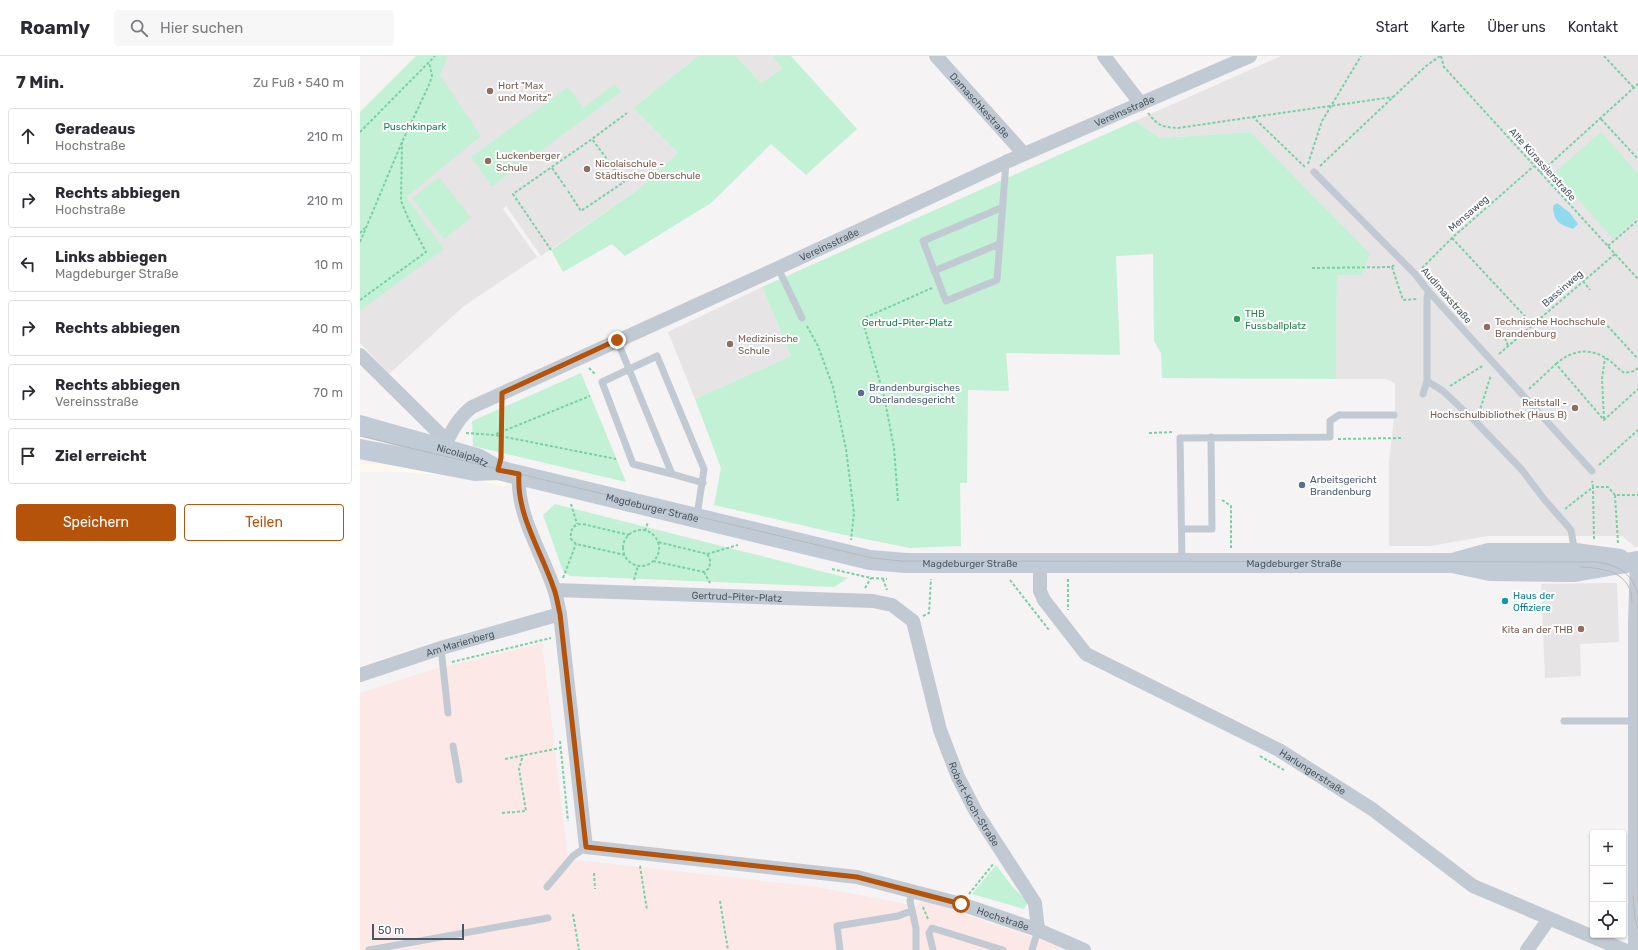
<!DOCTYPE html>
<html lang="de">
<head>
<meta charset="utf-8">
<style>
  :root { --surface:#fff; --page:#f7f7f7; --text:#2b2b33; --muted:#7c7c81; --line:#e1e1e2; --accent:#b45309 }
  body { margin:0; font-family:Rubik,sans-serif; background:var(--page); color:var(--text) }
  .controls { position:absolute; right:12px; bottom:12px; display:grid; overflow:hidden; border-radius:4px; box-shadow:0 1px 3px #0004 }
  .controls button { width:36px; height:36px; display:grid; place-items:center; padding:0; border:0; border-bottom:1px solid var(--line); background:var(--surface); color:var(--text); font:20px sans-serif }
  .scale { position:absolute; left:12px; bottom:10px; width:92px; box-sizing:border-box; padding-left:4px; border:2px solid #4a5661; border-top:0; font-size:11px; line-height:14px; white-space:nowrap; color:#4a5661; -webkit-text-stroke:3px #fff; paint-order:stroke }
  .stop { position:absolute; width:12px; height:12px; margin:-9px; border:3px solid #b45309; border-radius:50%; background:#fff }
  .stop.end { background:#b45309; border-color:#fff; box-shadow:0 1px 4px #0008 }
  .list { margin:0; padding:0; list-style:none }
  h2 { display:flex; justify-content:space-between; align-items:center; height:52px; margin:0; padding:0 16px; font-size:17px }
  h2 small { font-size:13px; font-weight:400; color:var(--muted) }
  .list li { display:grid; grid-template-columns:26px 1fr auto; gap:12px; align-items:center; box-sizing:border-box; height:56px; margin:0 8px 8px; padding:0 8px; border:1px solid var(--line); border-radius:4px }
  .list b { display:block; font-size:15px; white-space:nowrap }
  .list p { margin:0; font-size:13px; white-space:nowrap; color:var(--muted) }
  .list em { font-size:13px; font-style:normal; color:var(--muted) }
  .actions { display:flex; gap:8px; padding:12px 16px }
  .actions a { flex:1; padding:9px 0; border:1px solid var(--accent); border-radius:4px; text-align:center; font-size:14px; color:var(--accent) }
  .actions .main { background:var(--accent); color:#fff }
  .icon { flex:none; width:22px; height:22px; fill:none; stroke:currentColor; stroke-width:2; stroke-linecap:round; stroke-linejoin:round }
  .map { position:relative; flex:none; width:1278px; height:894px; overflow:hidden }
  header { display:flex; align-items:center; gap:24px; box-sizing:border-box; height:56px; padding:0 20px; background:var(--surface); border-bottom:1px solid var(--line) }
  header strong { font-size:19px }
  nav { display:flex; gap:22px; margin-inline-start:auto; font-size:14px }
  .search { width:280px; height:36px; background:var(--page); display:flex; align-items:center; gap:10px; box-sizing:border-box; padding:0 14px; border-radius:4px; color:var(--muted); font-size:15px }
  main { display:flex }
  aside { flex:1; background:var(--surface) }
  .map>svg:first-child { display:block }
  .commercial { fill:#fdf9ef }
  .education { fill:#e6e4e5 }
  .medical { fill:#fce8e6 }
  .green { fill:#c3f1d5 }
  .water { fill:#90daee }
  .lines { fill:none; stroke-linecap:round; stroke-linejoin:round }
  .path { stroke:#7ad0a6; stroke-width:2; stroke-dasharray:3 2; stroke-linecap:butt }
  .lane { stroke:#c1cad2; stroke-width:7 }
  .street { stroke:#c1cad2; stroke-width:14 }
  .secondary { stroke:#c1cbd6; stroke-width:20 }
  .tram { stroke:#b5b8bd; stroke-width:1 }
  .route { stroke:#b45309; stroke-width:5 }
  .education-dot { fill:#8d6e63; stroke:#fff; stroke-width:1.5 }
  .leisure-dot { fill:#2e9e5b; stroke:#fff; stroke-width:1.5 }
  .service-dot { fill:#5c6f8a; stroke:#fff; stroke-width:1.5 }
  .culture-dot { fill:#0f9aa8; stroke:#fff; stroke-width:1.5 }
  .labels { text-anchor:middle; stroke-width:4; stroke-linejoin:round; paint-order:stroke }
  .education-label { font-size:10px; fill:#785e54; stroke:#fff; text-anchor:start }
  .street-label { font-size:10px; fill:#4a5661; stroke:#fff }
  .park-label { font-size:10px; fill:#17864f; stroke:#fff }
  .leisure-label { font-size:10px; fill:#27864d; stroke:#fff; text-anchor:start }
  .service-label { font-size:10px; fill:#4e5e75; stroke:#fff; text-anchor:start }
  .culture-label { font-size:10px; fill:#0d838f; stroke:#fff; text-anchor:start }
</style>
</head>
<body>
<header>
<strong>Roamly</strong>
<div class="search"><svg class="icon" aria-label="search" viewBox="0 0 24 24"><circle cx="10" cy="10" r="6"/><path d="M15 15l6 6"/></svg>Hier suchen</div>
<nav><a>Start</a><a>Karte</a><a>Über uns</a><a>Kontakt</a></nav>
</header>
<main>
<aside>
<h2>7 Min.<small>Zu Fuß · 540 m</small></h2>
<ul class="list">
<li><svg class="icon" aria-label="ahead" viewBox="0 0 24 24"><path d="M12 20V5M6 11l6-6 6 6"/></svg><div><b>Geradeaus</b><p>Hochstraße</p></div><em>210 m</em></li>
<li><svg class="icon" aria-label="right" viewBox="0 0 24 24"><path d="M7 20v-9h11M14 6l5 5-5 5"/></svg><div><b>Rechts abbiegen</b><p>Hochstraße</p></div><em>210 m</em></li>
<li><svg class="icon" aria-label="left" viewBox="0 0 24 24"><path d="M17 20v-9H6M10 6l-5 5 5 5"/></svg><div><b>Links abbiegen</b><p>Magdeburger Straße</p></div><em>10 m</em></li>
<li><svg class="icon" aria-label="right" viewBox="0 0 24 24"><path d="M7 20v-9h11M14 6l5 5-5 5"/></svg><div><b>Rechts abbiegen</b></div><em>40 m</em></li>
<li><svg class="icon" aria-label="right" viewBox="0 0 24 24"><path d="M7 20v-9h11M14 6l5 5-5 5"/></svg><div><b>Rechts abbiegen</b><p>Vereinsstraße</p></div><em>70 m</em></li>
<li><svg class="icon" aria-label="arrive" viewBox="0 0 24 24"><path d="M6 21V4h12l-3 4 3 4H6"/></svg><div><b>Ziel erreicht</b></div></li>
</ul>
<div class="actions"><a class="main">Speichern</a><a>Teilen</a></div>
</aside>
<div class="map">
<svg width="1278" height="894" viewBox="0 0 1278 894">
  <rect width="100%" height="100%" fill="#f5f3f3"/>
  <path class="commercial" d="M 33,407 L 146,423 L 145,431 L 120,425 L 77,419 L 43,416 L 0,416 L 0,408 Z"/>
  <path class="education" d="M 88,0 L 338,0 L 273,52 L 318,97 L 276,135 L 181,200 L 146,150 L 143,153 L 177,201 L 104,250 L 29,318 L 0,287 L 0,255 L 15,242 L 45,141 L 120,80 L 79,19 Z
    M 376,0 L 431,0 L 423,12 L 401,27 Z
    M 921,0 L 1278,0 L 1278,491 L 1275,491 L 1262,480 L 1128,480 L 1070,490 L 1029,490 L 1029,405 L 1035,355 L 1035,327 L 1026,323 L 976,323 L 977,219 L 890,76 L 800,82 L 775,65 Z
    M 402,231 L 431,300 L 335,343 L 308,276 Z
    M 1240,527 L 1257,527 L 1259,586 L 1220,588 L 1221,620 L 1185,622 L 1181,528 Z"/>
  <path class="medical" d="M 182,587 L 208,803 L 457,831 L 557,850 L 562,844 L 681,884 L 705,894 L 0,894 L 0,637 L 74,613 Z"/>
  <path class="green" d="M 56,0 L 88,0 L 80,19 L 121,80 L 46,141 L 84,193 L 0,255 L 0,56 Z
    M 338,0 L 376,0 L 401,27 L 423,12 L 412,0 L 431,0 L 497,73 L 446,119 L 411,88 L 351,147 L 265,200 L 252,188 L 203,216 L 191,194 L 276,135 L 318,97 L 273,52 Z
    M 255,28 L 261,36 L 132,130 L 111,101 L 208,31 L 223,52 Z
    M 775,65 L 800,82 L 890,76 L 1010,198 L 1001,219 L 977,219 L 976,323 L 802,322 L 801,297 L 794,285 L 793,198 L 756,200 L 760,299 L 646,297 L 649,335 L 608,334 L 607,427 L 600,427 L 601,490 L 550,492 L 480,478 L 354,449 L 361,412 L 335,343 L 431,300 L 402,231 Z
    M 1241,76 L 1278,118 L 1278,161 L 1253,183 L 1195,116 Z
    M 79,121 L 111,162 L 84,183 L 52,142 Z
    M 221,317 L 266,426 L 113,390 L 112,365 Z
    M 195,448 L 488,522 L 474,531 L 210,520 L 203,515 L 183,459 Z
    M 636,809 L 652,830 L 668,846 L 664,853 L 612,838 Z"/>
  <path class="water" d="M 1197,147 L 1209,156 L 1218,168 L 1213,173 C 1199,168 1194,166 1193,150 Z"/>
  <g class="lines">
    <path class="path" d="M 1081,0 L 1084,11 L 1278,223
      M 1244,0 L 1274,32
      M 788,57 C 798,70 802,71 818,72 L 893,61 L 946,112
      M 893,61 L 1033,41
      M 1241,63 L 1278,103
      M 0,76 L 75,0
      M 948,108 L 962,65 L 1001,0
      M 960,110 L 1066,10 L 1080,0
      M 192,112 L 206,132
      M 1180,117 L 1278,28
      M 208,135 L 221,155 L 264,126 L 232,83
      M 0,177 L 5,172
      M 1092,182 L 1173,269
      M 0,186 L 42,86 L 69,29 L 72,20 L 69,6
      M 1248,190 L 1278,164
      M 191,194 L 153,138 L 232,83 L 267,57
      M 1032,211 L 1043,244 L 1058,243
      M 952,212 L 1032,211 L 1034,209
      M 1062,212 L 1092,182 L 1174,110
      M 1223,225 L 1230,234
      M 0,244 L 66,196 L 48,162 L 41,145 L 42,86
      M 1244,266 L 1278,303
      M 447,270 L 458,290 L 473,331 L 486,393 L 494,457 L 491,484
      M 1145,282 L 1148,290
      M 1139,298 L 1255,198
      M 1196,308 C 1213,293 1232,291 1250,305 C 1256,309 1258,314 1265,317 L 1274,315 L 1278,312
      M 229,312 L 236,319
      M 1090,330 L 1124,309
      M 1169,333 L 1196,308 L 1244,364 L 1278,333
      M 1119,357 L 1131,319
      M 1244,363 L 1242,323 L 1245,302
      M 106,377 L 135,379 L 256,403
      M 789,377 L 814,376
      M 136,378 L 230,340
      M 978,383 L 1041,382
      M 141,398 L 142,352
      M 1239,409 L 1278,374
      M 862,444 L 871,450 L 871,492
      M 538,445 L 534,392 L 524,340 L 502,263 L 572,232
      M 211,448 L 217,468
      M 1205,453 L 1233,431 L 1232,425
      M263 492a18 18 0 1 1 36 0a18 18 0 1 1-36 0Z
      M 285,475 L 288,466
      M 1234,483 L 1233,431 L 1248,431 L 1255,439
      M 1258,487 L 1255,439 L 1278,439
      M 347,498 L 378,489
      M 265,499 L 216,488 L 211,483 C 210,473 213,468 223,468 L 269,479
      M 293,505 L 344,516 L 348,513 C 351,507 351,504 347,498 L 298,486
      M 472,513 L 511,522 L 527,523
      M 344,516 L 350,527
      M 203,522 L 216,488
      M 523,523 L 527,534
      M 708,523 L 708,554
      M 274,524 L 278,509
      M 650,524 L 689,574
      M 505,532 L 511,522
      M 563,560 L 569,557 L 571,523
      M 92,606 L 191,582
      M 200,685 L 208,765
      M 900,700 L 924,714
      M 145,703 L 200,692
      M 142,757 L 166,755 L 159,713 L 163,699
      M 280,810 L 287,854
      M 234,817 L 235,833
      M 609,838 L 634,807
      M 360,845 L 368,894
      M 563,851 L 568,863
      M 213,858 L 219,894"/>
    <path class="lane" d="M 954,116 L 1055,218 L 1069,236 L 1232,415
      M 641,152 L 563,185 L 586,245 L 637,224 L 646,106
      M 418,212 L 442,262
      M 574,215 L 639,188
      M 1069,236 L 1067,241 L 1067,325 L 1083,335 L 1116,366 L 1162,414 L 1184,443 L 1211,474 L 1215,497
      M 257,284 L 312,418 L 343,427
      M 1063,338 L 1067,325
      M 312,418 L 273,408 L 242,326 L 297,300 L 344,413 L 337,460
      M 822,473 L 852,473 L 851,381
      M 822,507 L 820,382 L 970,381 L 970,365 L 979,359 L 1034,359
      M 81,592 L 88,657
      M 1204,665 L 1275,665
      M 93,690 L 99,724
      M 187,831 L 213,800 L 226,791
      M 552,835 L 550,845 L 556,872 L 556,894
      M 9,894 L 188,862
      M 480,894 L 477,870 L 538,860 L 551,855
      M 573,894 L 569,877 L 572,872 L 643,894
      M 672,894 L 678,874"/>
    <g class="street">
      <path id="s1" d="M 576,0 L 664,98"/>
      <path d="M 744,0 L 781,48"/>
      <path d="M 0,299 L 87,385"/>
      <path id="s2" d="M 79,400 C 89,382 95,364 112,351 L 418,212 L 646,106 L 890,0"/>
      <path id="s3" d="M 159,418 C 156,459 182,496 194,533 C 197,541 198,550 200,558 L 226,791 L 497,821 L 601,848 L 678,874 L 724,894"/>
      <path id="s4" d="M 680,507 L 680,535 L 684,544 L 726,598 L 919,694 L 1012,753 L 1113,830 L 1264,894"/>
      <path id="s5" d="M 195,534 L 513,545 L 532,549 L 553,565 L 580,674 L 598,721 L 616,756 L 675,847 L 678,874"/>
      <path id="s6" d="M 0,619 L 81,592 L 200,558"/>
      <path d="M 1167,894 L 1189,863"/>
      <path d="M 1275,894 L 1275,567 L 1277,505"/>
    </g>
    <g class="secondary">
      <path id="s7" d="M 0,369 L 117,402 L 135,412"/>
      <path id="s8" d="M 0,393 L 115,415 L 138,414 L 510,504 L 546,507 L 1092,507 L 1130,515 L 1215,516 L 1277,505"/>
      <path d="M 1096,506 L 1129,497 L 1215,497 L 1260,503"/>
    </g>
    <path class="tram" d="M 0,380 L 512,502 L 541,505 L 1236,506 C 1256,508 1273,517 1278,539 L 1278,847
      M 1220,511 C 1244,512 1272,516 1272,546
      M 1273,840 L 1275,862 L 1278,873"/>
  </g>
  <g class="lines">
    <path class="route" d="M 257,284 L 142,337 L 141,402 L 138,414 L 159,418 C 156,459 182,496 194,533 C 197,541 198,550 200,558 L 226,791 L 497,821 L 601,848"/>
  </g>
  <g class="education-dot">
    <circle cx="130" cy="35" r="4"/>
    <circle cx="128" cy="105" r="4"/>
    <circle cx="227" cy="113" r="4"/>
    <circle cx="1127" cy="271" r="4"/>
    <circle cx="370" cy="288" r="4"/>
    <circle cx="1215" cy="352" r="4"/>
    <circle cx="1221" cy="573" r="4"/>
  </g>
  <circle class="leisure-dot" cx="877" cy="263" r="4"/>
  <g class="service-dot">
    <circle cx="501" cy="337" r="4"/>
    <circle cx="942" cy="429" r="4"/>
  </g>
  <circle class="culture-dot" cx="1145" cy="545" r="4"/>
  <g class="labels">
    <g class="education-label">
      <text x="138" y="33">Hort "Max<tspan x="138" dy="12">und Moritz"</tspan></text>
      <text x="136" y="103">Luckenberger<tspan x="136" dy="12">Schule</tspan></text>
      <text x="235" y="111">Nicolaischule -<tspan x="235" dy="12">Städtische Oberschule</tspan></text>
      <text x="1135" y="269">Technische Hochschule<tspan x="1135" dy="12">Brandenburg</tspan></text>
      <text x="378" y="286">Medizinische<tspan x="378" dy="12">Schule</tspan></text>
      <text x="1207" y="350" text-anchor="end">Reitstall -<tspan x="1207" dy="12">Hochschulbibliothek (Haus B)</tspan></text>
      <text x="1213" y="577" text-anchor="end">Kita an der THB</text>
    </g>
    <g class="street-label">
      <text dy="4" stroke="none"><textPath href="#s1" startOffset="66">Damaschkestraße</textPath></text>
      <text dy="4" stroke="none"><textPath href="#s2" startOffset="776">Vereinsstraße</textPath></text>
      <text transform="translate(1183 108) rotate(48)" y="4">Alte Kürassierstraße</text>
      <text transform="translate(1108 157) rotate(-41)" y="4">Mensaweg</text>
      <text dy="4" stroke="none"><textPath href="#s2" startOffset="452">Vereinsstraße</textPath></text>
      <text transform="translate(1202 232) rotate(-41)" y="4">Bassinweg</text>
      <text transform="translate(1087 239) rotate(49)" y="4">Audimaxstraße</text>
      <text dy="4" stroke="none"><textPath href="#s7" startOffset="107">Nicolaiplatz</textPath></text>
      <text dy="4" stroke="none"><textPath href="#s8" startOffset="299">Magdeburger Straße</textPath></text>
      <text dy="4" stroke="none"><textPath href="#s8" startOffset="623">Magdeburger Straße</textPath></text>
      <text dy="4" stroke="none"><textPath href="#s8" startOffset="947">Magdeburger Straße</textPath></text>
      <text dy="4" stroke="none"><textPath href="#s5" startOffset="182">Gertrud-Piter-Platz</textPath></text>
      <text dy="4" stroke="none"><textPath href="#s6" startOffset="105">Am Marienberg</textPath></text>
      <text dy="4" stroke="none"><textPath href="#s4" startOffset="362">Harlungerstraße</textPath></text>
      <text dy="4" stroke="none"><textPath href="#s5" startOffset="558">Robert-Koch-Straße</textPath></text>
      <text dy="4" stroke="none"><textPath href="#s3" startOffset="806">Hochstraße</textPath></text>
    </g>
    <g class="park-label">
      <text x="55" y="74">Puschkinpark</text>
      <text x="547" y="270">Gertrud-Piter-Platz</text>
    </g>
    <g class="leisure-label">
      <text x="885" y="261">THB<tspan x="885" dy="12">Fussballplatz</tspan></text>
    </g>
    <g class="service-label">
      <text x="509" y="335">Brandenburgisches<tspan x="509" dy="12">Oberlandesgericht</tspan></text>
      <text x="950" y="427">Arbeitsgericht<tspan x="950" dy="12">Brandenburg</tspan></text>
    </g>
    <g class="culture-label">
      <text x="1153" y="543">Haus der<tspan x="1153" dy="12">Offiziere</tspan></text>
    </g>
  </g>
</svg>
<div class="controls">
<button>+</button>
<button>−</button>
<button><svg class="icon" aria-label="locate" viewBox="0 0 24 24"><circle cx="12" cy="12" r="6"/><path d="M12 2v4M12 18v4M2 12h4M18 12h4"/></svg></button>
</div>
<div class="scale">50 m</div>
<div class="stop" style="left:601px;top:848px"></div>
<div class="stop end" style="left:257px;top:284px"></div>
</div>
</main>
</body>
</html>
